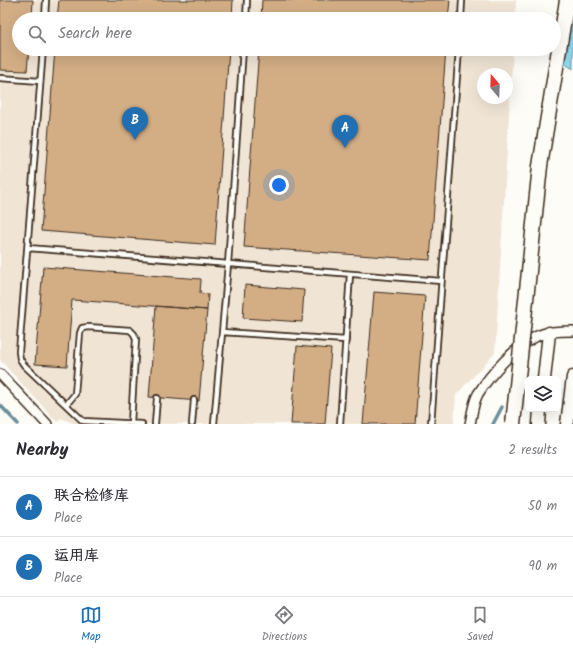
<!DOCTYPE html>
<html lang="en">
<head>
<meta charset="utf-8">
<style>
  :root { --surface:#fff; --page:#f2f2f3; --text:#2b2b33; --muted:#7c7c81; --line:#e1e1e2; --accent:#1f6fb2 }
  body { margin:0; font-family:Kalam,"LXGW WenKai TC",sans-serif; background:var(--page); color:var(--text) }
  .controls { position:absolute; right:12px; bottom:12px; display:grid; overflow:hidden; border-radius:6px; box-shadow:0 4px 16px #0002 }
  .controls button { width:36px; height:36px; display:grid; place-items:center; padding:0; border:0; border-bottom:1px solid var(--line); background:var(--surface); color:var(--text); font:20px sans-serif }
  .compass { position:absolute; left:477px; top:68px; width:36px; height:36px; border-radius:50%; background:var(--surface); box-shadow:0 4px 16px #0002; rotate:341deg }
  .you { position:absolute; left:279px; top:185px; width:14px; height:14px; margin:-10px; border:3px solid #fff; border-radius:50%; background:#1a73e8; box-shadow:0 0 0 6px #1a73e833 }
  .badge { display:grid; place-items:center; width:26px; height:26px; border-radius:50%; background:var(--accent); color:#fff; font-size:13px; font-weight:700 }
  .pin { position:absolute; translate:-50% -33px; filter:drop-shadow(0 1px 2px #0008) }
  .pin::after { content:''; position:absolute; top:21px; width:14px; height:12px; background:inherit; clip-path:polygon(0 0,100% 0,50% 100%) }
  .list { margin:0; padding:0; list-style:none }
  h2 { display:flex; justify-content:space-between; align-items:center; height:52px; margin:0; padding:0 16px; font-size:17px }
  h2 small { font-size:13px; font-weight:400; color:var(--muted) }
  .list li { display:grid; grid-template-columns:26px 1fr auto; gap:12px; align-items:center; box-sizing:border-box; height:60px; padding:0 16px; border-top:1px solid var(--line) }
  .list b { display:block; font-size:15px; white-space:nowrap }
  .list p { margin:0; font-size:13px; white-space:nowrap; color:var(--muted) }
  .list em { font-size:13px; font-style:normal; color:var(--muted) }
  .icon { flex:none; width:22px; height:22px; fill:none; stroke:currentColor; stroke-width:2; stroke-linecap:round; stroke-linejoin:round }
  .map { position:relative; flex:none; width:573px; height:424px; overflow:hidden }
  .search { position:absolute; background:var(--surface); box-shadow:0 4px 16px #0002; left:12px; right:12px; top:12px; height:44px; display:flex; align-items:center; gap:10px; box-sizing:border-box; padding:0 14px; border-radius:22px; color:var(--muted); font-size:15px }
  .sheet { height:172px; background:var(--surface) }
  nav { display:flex; justify-content:space-around; align-items:center; box-sizing:border-box; height:56px; border-top:1px solid var(--line); background:var(--surface); font-size:11px; color:var(--muted) }
  nav a { display:grid; justify-items:center; gap:2px }
  nav .on { color:var(--accent) }
  .map>svg:first-child { display:block }
  .built { fill:#f0e5d5; fill-rule:evenodd }
  .water { fill:#8bd4ec; stroke:#6b909a }
  .lines { fill:none; stroke-linecap:round; stroke-linejoin:round }
  .stream { stroke:#6b909a; stroke-width:3.5 }
  .building { fill:#d3ae85; stroke:#3b2a1e }
  .service-casing { stroke:#3b2a1e; stroke-width:8 }
  .minor-casing { stroke:#3b2a1e; stroke-width:12 }
  .secondary-casing { stroke:#3b2a1e; stroke-width:15 }
  .service { stroke:#fdfcf7; stroke-width:4.5 }
  .minor { stroke:#fdfcf7; stroke-width:9 }
  .secondary { stroke:#fdfcf7; stroke-width:12 }
  .primary-bridge-casing { stroke:#3b2a1e; stroke-width:17; stroke-linecap:butt }
  .primary-bridge { stroke:#fdfcf7; stroke-width:14 }
</style>
</head>
<body>
<div class="map">
<svg width="573" height="424" viewBox="0 0 573 424">
  <rect width="100%" height="100%" fill="#fdfcf7"/>
  <filter id="ink" filterUnits="userSpaceOnUse"><feTurbulence type="fractalNoise" baseFrequency=".025" numOctaves="2"/><feDisplacementMap in="SourceGraphic" scale="8" xChannelSelector="R" yChannelSelector="G"/><feConvolveMatrix kernelMatrix="1 2 1 2 8 2 1 2 1" color-interpolation-filters="sRGB"/></filter>
  <g filter="url(#ink)">
    <path class="built" d="M 0,0 L 516,0 L 515,19 L 19,19 L 19,49 L 513,49 L 495,353 L 456,395 L 454,424 L 75,424 L 61,418 L 57,422 L 0,360 ZM 483,74 L 507,74 L 507,98 L 483,98 Z"/>
    <path class="water" d="M 573,6 L 573,69 L 553,56 L 552,49 L 554,49 C 554,27 558,22 573,6 Z"/>
    <g class="lines">
      <path class="stream" d="M 0,405 L 18,424
        M 493,424 L 502,407"/>
    </g>
    <path class="building" d="M 0,0 L 33,0 L 32,19 L 19,19 L 19,49 L 29,49 L 27,71 L 0,70 Z
      M 59,0 L 233,0 L 232,19 L 57,19 Z
      M 262,0 L 450,0 L 448,19 L 261,19 Z
      M 55,49 L 229,49 L 215,245 L 41,231 Z
      M 259,49 L 446,49 L 430,260 L 244,247 Z
      M 43,267 L 201,279 L 200,293 L 208,294 L 207,310 L 72,300 L 67,366 L 35,364 Z
      M 245,285 L 304,290 L 302,322 L 243,318 Z
      M 374,292 L 425,296 L 415,424 L 363,424 Z
      M 156,306 L 207,310 L 199,401 L 149,397 Z
      M 297,346 L 331,349 L 325,424 L 291,424 Z"/>
    <g class="lines">
      <g class="service-casing">
        <path id="service" d="M 45,19 L 46,0
          M 246,19 L 247,0
          M 461,19 L 462,0
          M 43,49 L 19,352 L 20,359 L 24,365 L 83,421 L 142,424
          M 0,78 L 40,81
          M 28,248 L 441,281
          M 222,332 L 346,340
          M 66,405 L 75,394 L 80,333 L 82,328 L 88,327 L 130,330 L 134,334 L 136,339 L 131,423
          M 155,424 L 157,398
          M 192,424 L 194,400
          M 214,424 L 228,264 L 243,49
          M 340,424 L 350,274
          M 431,424 L 459,49"/>
      </g>
      <g class="minor-casing">
        <path id="minor" d="M 0,374 L 47,424
          M 470,424 C 472,415 473,403 478,394 C 491,373 514,348 537,336 C 547,331 562,331 573,331"/>
      </g>
      <g class="secondary-casing">
        <path id="secondary" d="M 544,379 L 549,333
          M 539,424 L 540,409
          M 567,424 L 573,377"/>
      </g>
      <use href="#service" class="service"/>
      <use href="#minor" class="minor"/>
      <use href="#secondary" class="secondary"/>
      <g class="primary-bridge-casing">
        <path id="primary-bridge" d="M 513,424 L 540,166 L 567,0"/>
      </g>
      <use href="#primary-bridge" class="primary-bridge"/>
    </g>
  </g>
</svg>
<div class="controls">
<button><svg class="icon" aria-label="layers" viewBox="0 0 24 24"><path d="M12 4l9 5-9 5-9-5zM3 14l9 5 9-5"/></svg></button>
</div>
<svg class="compass" viewBox="-18 -18 36 36"><path d="M0-13l5 13h-10z" fill="#e53935"/><path d="M0 13l5-13h-10z" fill="#7c7c81"/></svg>
<div class="you"></div>
<div class="pin badge" style="left:345px;top:148px">A</div>
<div class="pin badge" style="left:135px;top:140px">B</div>
<div class="search"><svg class="icon" aria-label="search" viewBox="0 0 24 24"><circle cx="10" cy="10" r="6"/><path d="M15 15l6 6"/></svg>Search here</div>
</div>
<section class="sheet">
<h2>Nearby<small>2 results</small></h2>
<ul class="list">
<li><span class="badge">A</span><div><b>联合检修库</b><p>Place</p></div><em>50 m</em></li>
<li><span class="badge">B</span><div><b>运用库</b><p>Place</p></div><em>90 m</em></li>
</ul>
</section>
<nav>
<a class="on"><svg class="icon" aria-label="map" viewBox="0 0 24 24"><path d="M3 6l6-2 6 2 6-2v14l-6 2-6-2-6 2zM9 4v14M15 6v14"/></svg>Map</a>
<a><svg class="icon" aria-label="directions" viewBox="0 0 24 24"><path d="M12 3l9 9-9 9-9-9zM9 14v-3h6M13 9l2 2-2 2"/></svg>Directions</a>
<a><svg class="icon" aria-label="saved" viewBox="0 0 24 24"><path d="M7 4h10v16l-5-4-5 4z"/></svg>Saved</a>
</nav>
</body>
</html>
